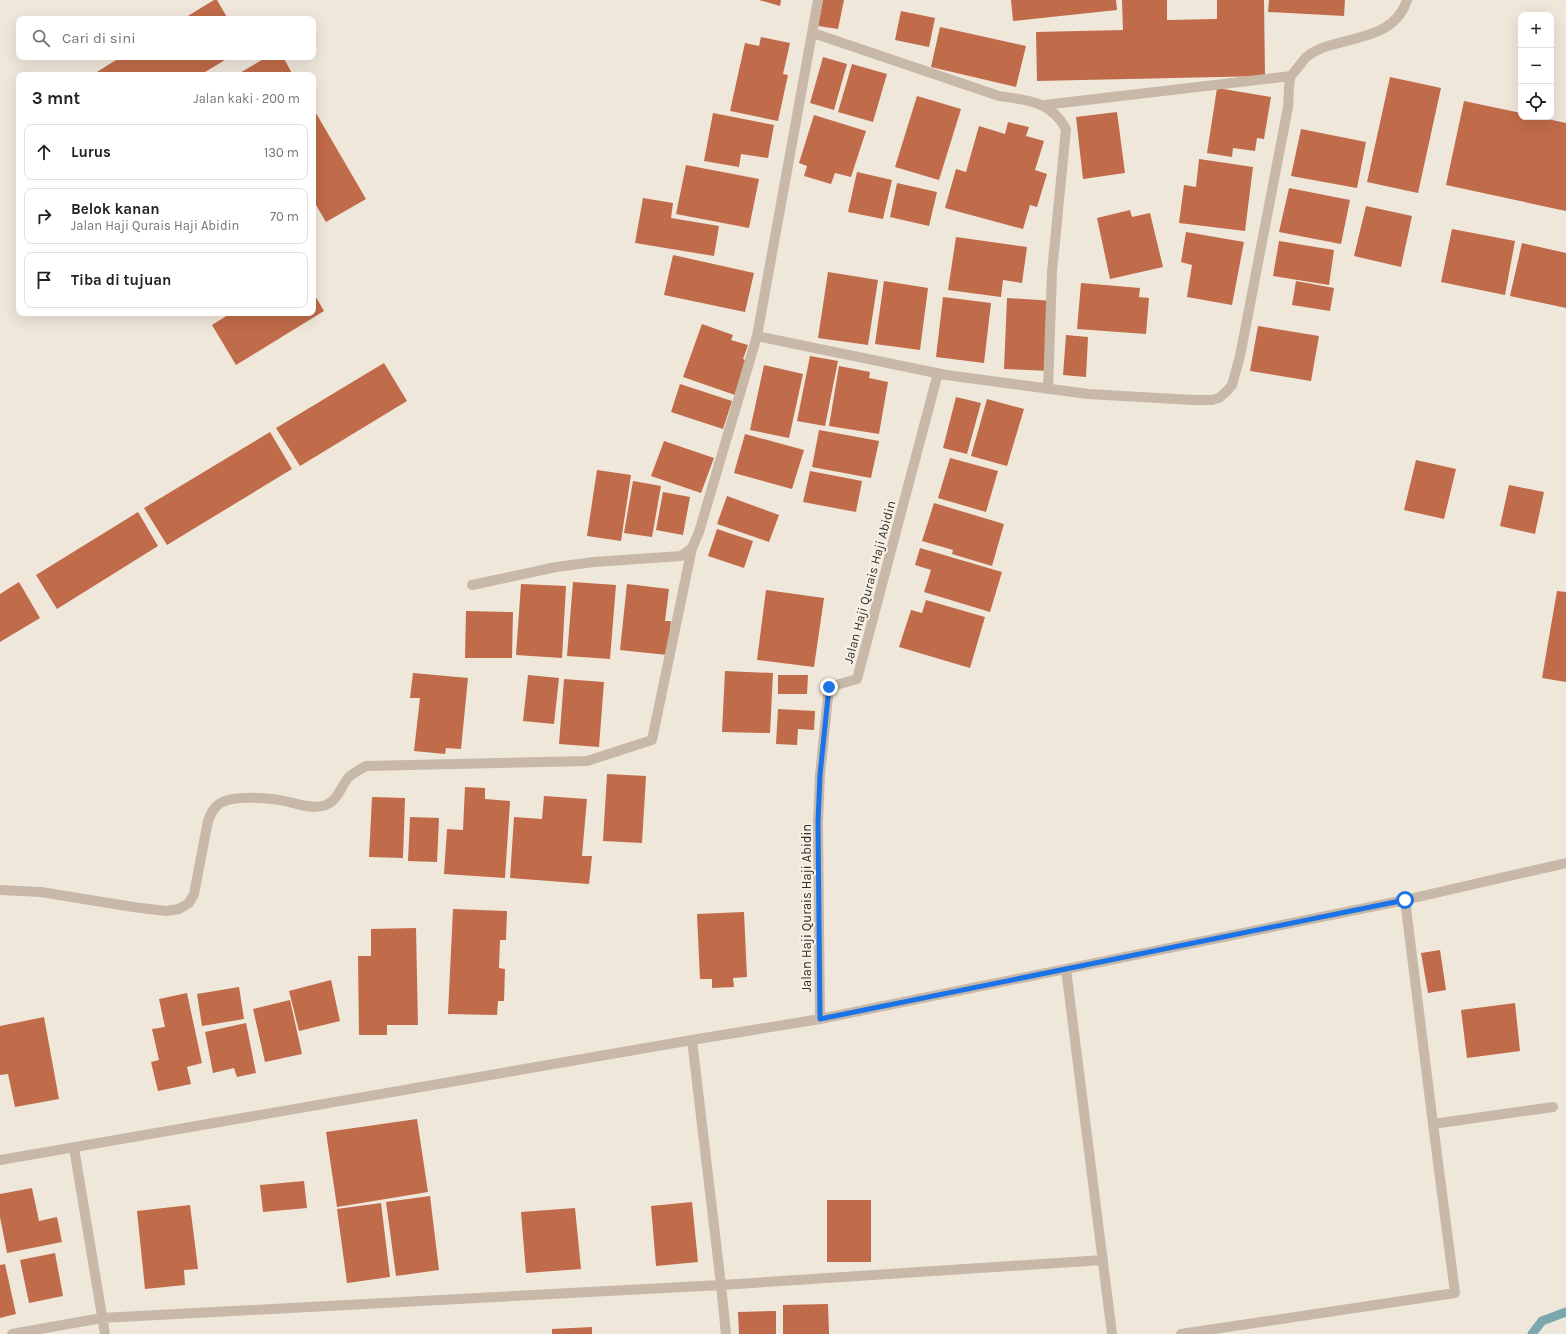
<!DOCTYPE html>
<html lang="id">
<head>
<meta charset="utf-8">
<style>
  :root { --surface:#fff; --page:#f6f6f6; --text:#202124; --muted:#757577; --line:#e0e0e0 }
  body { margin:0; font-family:Karla,sans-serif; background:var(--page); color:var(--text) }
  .controls { position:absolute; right:12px; top:12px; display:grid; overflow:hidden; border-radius:8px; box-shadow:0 4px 16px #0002 }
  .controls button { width:36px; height:36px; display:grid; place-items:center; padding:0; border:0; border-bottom:1px solid var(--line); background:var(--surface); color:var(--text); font:20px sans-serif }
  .stop { position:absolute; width:12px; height:12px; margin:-9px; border:3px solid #1a73e8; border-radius:50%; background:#fff }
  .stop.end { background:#1a73e8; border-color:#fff; box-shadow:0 1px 4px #0008 }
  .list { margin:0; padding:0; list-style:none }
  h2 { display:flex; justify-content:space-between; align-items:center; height:52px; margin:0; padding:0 16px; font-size:17px }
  h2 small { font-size:13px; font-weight:400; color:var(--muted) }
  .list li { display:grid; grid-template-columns:26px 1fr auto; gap:12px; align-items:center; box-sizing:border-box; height:56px; margin:0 8px 8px; padding:0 8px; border:1px solid var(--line); border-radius:8px }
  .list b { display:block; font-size:15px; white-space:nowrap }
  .list p { margin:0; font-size:13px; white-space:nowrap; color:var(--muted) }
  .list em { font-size:13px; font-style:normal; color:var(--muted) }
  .icon { flex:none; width:22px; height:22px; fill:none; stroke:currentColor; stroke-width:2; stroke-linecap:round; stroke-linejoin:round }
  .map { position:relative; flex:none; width:1566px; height:1334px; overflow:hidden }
  .search { position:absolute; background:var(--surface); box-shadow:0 4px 16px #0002; left:16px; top:16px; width:300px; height:44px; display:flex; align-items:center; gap:10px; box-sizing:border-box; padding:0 14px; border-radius:8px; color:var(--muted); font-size:15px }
  .panel { position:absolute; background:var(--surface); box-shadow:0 4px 16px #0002; left:16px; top:72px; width:300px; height:244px; border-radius:8px }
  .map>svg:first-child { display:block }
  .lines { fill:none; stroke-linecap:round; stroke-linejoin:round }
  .stream { stroke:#7ba8ac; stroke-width:9 }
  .building { fill:#c06b49 }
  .street { stroke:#c8b8a7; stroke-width:10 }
  .route { stroke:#1a73e8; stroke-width:5 }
  .labels { text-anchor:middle; stroke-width:4; stroke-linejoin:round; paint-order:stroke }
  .street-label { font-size:13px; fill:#352c27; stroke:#f8f1e7 }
</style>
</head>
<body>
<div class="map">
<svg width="1566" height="1334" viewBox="0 0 1566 1334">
  <rect width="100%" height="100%" fill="#f0e7db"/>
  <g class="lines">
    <path class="stream" d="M 1532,1334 L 1542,1321 L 1566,1312"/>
  </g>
  <path class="building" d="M 214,0 L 217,0 L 228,19 L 183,19 Z
    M 759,0 L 781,0 L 780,6 Z
    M 823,0 L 844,0 L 838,29 L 818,26 Z
    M 1011,0 L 1116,0 L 1117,10 L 1013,21 Z
    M 1122,0 L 1167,0 L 1167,20 L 1217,19 L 1217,0 L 1264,0 L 1265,76 L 1037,81 L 1036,32 L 1123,30 Z
    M 1269,0 L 1345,0 L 1344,16 L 1268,12 Z
    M 901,11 L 935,18 L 929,47 L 895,40 Z
    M 940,27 L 1026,46 L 1016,87 L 931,67 Z
    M 761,37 L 790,43 L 783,74 L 788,75 L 778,121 L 730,111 L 745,43 L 759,46 Z
    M 121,57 L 230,57 L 200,75 L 92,75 Z
    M 267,57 L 283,57 L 293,75 L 239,75 L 238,74 Z
    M 823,57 L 847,64 L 834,110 L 810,103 Z
    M 852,64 L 887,74 L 873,122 L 838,112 Z
    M 1390,77 L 1441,88 L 1418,193 L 1367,182 Z
    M 1217,88 L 1271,97 L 1264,139 L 1257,138 L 1255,151 L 1233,148 L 1232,157 L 1207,153 Z
    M 917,96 L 961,109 L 939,180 L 895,167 Z
    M 1464,101 L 1521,113 L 1521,117 L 1538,117 L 1566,123 L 1566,211 L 1446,185 Z
    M 313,108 L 366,199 L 326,222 L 313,200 Z
    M 1117,112 L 1125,173 L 1083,179 L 1076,117 Z
    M 713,113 L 774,125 L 768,158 L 741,154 L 739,167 L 704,161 Z
    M 814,115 L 866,131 L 851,177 L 835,173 L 831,184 L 804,176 L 807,166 L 799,163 Z
    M 1008,122 L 1029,127 L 1026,136 L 1044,141 L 1035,170 L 1047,174 L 1037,207 L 1030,205 L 1023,229 L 945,208 L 956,169 L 966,172 L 979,126 L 1005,134 Z
    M 1301,129 L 1366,142 L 1357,188 L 1291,176 Z
    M 1199,159 L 1253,167 L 1245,231 L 1179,223 L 1184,185 L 1196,187 Z
    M 686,165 L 759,179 L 749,228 L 676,214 Z
    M 857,172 L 892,180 L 883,219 L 848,212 Z
    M 897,183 L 937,192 L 929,226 L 890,217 Z
    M 1289,188 L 1350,200 L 1341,244 L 1279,232 Z
    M 643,198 L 673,203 L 671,218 L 719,226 L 714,256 L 635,243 Z
    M 1366,206 L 1412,216 L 1401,267 L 1354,256 Z
    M 1130,210 L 1132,217 L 1150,213 L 1163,267 L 1110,279 L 1097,218 Z
    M 1452,229 L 1515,241 L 1505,295 L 1441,282 Z
    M 1186,232 L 1244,242 L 1232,305 L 1187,297 L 1192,265 L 1181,262 Z
    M 956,237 L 1027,247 L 1022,283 L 1003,280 L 1001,297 L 948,290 Z
    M 1279,241 L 1334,250 L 1329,285 L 1273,276 Z
    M 1522,243 L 1566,253 L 1566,308 L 1510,296 Z
    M 673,255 L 754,273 L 745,312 L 664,295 Z
    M 828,272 L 878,280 L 868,345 L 818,338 Z
    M 884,281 L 928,288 L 920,350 L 875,344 Z
    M 1296,281 L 1334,288 L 1330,311 L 1292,305 Z
    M 1081,283 L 1140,288 L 1139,297 L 1149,298 L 1146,334 L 1077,329 Z
    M 313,292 L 324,311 L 236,365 L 212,325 L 231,313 L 313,313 Z
    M 943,297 L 991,303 L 984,363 L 936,357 Z
    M 1007,298 L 1054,301 L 1050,371 L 1004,369 Z
    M 702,324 L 733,335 L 731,340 L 748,345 L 743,359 L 747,361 L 735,395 L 683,377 Z
    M 1258,326 L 1319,336 L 1311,381 L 1250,371 Z
    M 1066,335 L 1088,337 L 1086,377 L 1063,375 Z
    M 810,356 L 838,361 L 825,426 L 797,421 Z
    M 384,363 L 407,401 L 300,466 L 276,428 Z
    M 764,365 L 803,374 L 789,438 L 750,430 Z
    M 839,366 L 870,372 L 869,378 L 888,382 L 879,434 L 829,426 Z
    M 680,384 L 732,401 L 723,429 L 671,412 Z
    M 956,397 L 981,403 L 967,454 L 943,448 Z
    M 987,399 L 1024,409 L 1007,466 L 971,456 Z
    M 819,430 L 879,441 L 871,478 L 812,467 Z
    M 270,432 L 292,469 L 167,545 L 144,508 Z
    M 745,434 L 804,450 L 792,489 L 734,473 Z
    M 664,441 L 714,458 L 701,493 L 651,476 Z
    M 950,458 L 998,471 L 986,512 L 938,498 Z
    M 1416,460 L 1456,469 L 1444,519 L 1404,510 Z
    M 597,470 L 631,475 L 621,541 L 587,536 Z
    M 810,471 L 862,481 L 856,512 L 803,502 Z
    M 633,481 L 661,486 L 652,537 L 624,533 Z
    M 1509,485 L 1544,492 L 1535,534 L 1500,526 Z
    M 663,492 L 690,497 L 683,535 L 656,530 Z
    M 727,496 L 779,515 L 769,542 L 717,524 Z
    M 934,503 L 1004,524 L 992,566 L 952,554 L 953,550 L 922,541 Z
    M 138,512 L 158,546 L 57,609 L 36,575 Z
    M 717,529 L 753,541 L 744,568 L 708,556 Z
    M 920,548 L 1002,572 L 990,612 L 924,592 L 931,570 L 915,565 Z
    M 19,582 L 40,618 L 0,642 L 0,594 Z
    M 573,582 L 616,585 L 610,659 L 567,656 Z
    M 521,584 L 566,586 L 562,658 L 516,655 Z
    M 627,584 L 669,589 L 665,621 L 671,621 L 667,655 L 620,650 Z
    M 766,590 L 824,598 L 814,667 L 757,660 Z
    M 1557,591 L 1566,592 L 1566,682 L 1542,678 Z
    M 926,600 L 985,617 L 970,668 L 899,647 L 911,610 L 922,613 Z
    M 466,611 L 513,612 L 512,658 L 465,658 Z
    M 725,671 L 773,673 L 770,733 L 722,732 Z
    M 413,673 L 468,678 L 461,749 L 446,748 L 445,754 L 414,751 L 420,698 L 410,698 Z
    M 528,675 L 559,678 L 554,724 L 523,721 Z
    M 778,675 L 808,675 L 807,694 L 778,694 Z
    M 564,679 L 604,682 L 599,747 L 559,744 Z
    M 778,709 L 815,711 L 814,730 L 798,729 L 797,745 L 776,744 Z
    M 607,774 L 646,776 L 642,843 L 603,841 Z
    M 465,787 L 485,788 L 485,799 L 510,801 L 505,878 L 444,874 L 447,829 L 463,830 Z
    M 544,796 L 587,799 L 582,856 L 592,856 L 589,884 L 510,878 L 514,817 L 542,819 Z
    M 372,797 L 405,798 L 403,858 L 369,857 Z
    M 410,817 L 439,818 L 437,862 L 408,861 Z
    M 453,909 L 507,911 L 506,940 L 500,940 L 499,968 L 505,969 L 504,1001 L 498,1001 L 497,1015 L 448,1014 Z
    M 744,912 L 747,977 L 733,978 L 734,987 L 712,988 L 712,979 L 700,979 L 697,914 Z
    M 416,928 L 418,1025 L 387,1025 L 387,1035 L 359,1035 L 358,956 L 371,956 L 371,929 Z
    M 1440,950 L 1446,990 L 1428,993 L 1421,953 Z
    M 331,980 L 340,1021 L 299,1031 L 289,991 Z
    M 239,987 L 244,1019 L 202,1026 L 197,994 Z
    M 187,993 L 202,1063 L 187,1067 L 191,1084 L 158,1091 L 151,1062 L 159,1060 L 152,1029 L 165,1027 L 159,999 Z
    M 290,1000 L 302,1054 L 265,1062 L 253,1009 Z
    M 1515,1003 L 1520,1051 L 1467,1058 L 1461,1010 Z
    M 44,1017 L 59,1099 L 15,1107 L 8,1074 L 0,1075 L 0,1026 Z
    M 246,1023 L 256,1073 L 237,1077 L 234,1068 L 213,1073 L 205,1032 Z
    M 417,1119 L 428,1192 L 337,1207 L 326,1132 Z
    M 304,1181 L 307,1208 L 263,1212 L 260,1185 Z
    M 32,1188 L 39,1221 L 57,1217 L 62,1242 L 7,1253 L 0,1217 L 0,1194 Z
    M 430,1196 L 439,1270 L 396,1276 L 386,1202 Z
    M 827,1200 L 871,1200 L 871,1262 L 827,1262 Z
    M 692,1202 L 698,1262 L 656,1266 L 651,1206 Z
    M 381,1203 L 390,1277 L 347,1283 L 337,1209 Z
    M 190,1205 L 198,1269 L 184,1270 L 185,1285 L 145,1289 L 137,1211 Z
    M 575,1208 L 581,1269 L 526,1273 L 521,1212 Z
    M 55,1253 L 63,1296 L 29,1303 L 20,1260 Z
    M 5,1264 L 16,1314 L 0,1318 L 0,1265 Z
    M 828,1304 L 829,1334 L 783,1334 L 783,1305 Z
    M 776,1311 L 776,1334 L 739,1334 L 738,1312 Z
    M 592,1327 L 592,1334 L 552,1334 L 552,1329 Z"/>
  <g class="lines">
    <path class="street" d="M 813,33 L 999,96 C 1027,100 1051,101 1066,129 L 1052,272 L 1048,389
      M 1044,105 L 1291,76
      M 757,336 L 946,375 L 1088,394 L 1193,400 L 1212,400 L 1219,398 L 1226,392 L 1232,385 L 1240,356 L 1288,107 C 1289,98 1288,83 1291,76 C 1293,73 1297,69 1299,66 C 1302,63 1305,57 1309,55 C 1340,34 1393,44 1407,0
      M 472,585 L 556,567 L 594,562 L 681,556 L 692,548 L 699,532 L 757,336 L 818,0
      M 0,890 L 41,892 L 133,907 L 166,911 L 179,909 L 189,903 L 194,894 L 208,821 C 211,814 213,808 219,804 C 233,794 273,798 289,802 C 299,804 311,809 322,806 C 337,803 340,788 348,778 C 353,773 359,770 366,766 L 587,761 L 652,740 L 692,548
      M 1405,900 L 1433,1124 L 1553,1107
      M 1066,969 L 1112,1334
      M 820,1019 L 818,822 L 820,775 L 829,687 L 857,679 L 938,373
      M 692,1040 L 721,1285 L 1103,1260
      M 74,1148 L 105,1334
      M 0,1160 L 692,1040 L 820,1019 L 1405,900 L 1566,863
      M 12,1334 L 102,1318 L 721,1285 L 726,1334
      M 1181,1334 L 1455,1293 L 1433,1124"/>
  </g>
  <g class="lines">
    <path class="route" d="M 829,687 L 820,775 L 818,822 L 820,1019 L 1405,900"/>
  </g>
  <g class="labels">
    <g class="street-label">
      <text transform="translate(869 582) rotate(-75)" y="5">Jalan Haji Qurais Haji Abidin</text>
      <text transform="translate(806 908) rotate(-90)" y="5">Jalan Haji Qurais Haji Abidin</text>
    </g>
  </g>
</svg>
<div class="controls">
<button>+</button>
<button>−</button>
<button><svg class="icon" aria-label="locate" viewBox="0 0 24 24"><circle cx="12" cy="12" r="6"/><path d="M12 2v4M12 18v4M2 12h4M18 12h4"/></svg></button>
</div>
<div class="stop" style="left:1405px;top:900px"></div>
<div class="stop end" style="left:829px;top:687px"></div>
<div class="search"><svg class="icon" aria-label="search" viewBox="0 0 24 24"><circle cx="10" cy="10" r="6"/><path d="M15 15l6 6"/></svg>Cari di sini</div>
<section class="panel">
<h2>3 mnt<small>Jalan kaki · 200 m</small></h2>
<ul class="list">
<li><svg class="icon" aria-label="ahead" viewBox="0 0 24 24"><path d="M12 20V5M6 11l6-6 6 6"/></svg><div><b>Lurus</b></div><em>130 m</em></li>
<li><svg class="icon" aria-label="right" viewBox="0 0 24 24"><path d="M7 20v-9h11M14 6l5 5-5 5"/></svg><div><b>Belok kanan</b><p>Jalan Haji Qurais Haji Abidin</p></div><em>70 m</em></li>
<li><svg class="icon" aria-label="arrive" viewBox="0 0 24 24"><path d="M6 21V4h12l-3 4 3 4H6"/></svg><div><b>Tiba di tujuan</b></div></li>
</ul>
</section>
</div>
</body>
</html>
